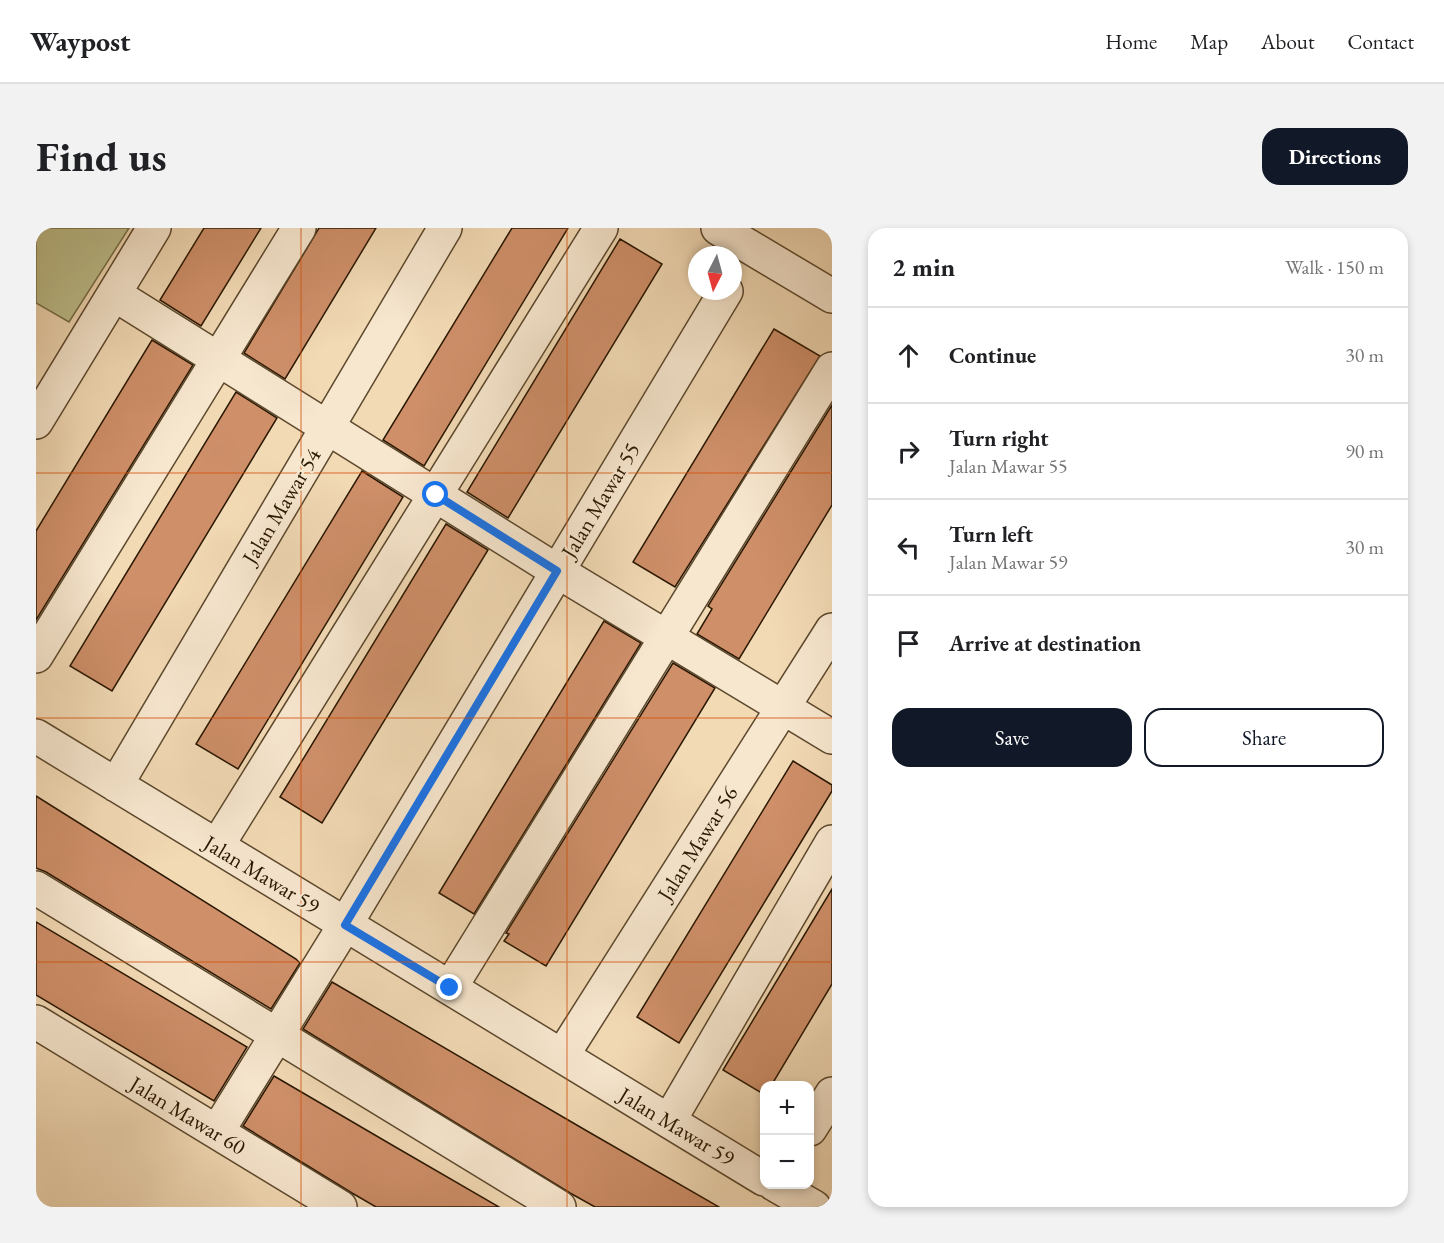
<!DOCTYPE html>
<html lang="en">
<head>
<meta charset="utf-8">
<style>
  :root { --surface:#fff; --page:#f2f2f2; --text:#202124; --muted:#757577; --line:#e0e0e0; --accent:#111827 }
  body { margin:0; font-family:"EB Garamond",serif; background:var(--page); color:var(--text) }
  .controls { position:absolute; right:18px; bottom:18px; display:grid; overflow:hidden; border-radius:12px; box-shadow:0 3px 9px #0003 }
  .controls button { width:54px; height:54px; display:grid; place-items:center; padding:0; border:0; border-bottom:2px solid var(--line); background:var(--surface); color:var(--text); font:30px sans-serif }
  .compass { position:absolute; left:652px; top:18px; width:54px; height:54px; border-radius:50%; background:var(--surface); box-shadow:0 3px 9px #0003; rotate:186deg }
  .stop { position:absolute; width:18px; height:18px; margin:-14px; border:4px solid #1a73e8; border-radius:50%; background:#fff }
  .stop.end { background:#1a73e8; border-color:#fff; box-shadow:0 2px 6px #0008 }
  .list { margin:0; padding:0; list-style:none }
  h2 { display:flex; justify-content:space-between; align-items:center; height:78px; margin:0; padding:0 24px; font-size:26px }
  h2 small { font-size:20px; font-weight:400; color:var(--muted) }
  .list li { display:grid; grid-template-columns:39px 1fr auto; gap:18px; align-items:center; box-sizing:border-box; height:96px; padding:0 24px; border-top:2px solid var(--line) }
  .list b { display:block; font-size:22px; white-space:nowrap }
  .list p { margin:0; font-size:20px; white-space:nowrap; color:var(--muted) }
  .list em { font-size:20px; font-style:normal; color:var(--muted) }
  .actions { display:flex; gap:12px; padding:18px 24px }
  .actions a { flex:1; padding:14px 0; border:2px solid var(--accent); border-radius:18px; text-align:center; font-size:21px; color:var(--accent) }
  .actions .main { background:var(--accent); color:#fff }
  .icon { flex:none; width:33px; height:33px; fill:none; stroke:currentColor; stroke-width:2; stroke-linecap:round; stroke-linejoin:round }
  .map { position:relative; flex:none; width:796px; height:979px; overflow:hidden; border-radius:18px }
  header { display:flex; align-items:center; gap:36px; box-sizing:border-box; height:84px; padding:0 30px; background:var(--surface); border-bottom:2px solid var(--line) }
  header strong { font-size:28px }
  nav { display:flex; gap:33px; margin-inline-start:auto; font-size:21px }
  .intro { display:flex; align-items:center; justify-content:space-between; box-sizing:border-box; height:144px; padding:0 36px }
  h1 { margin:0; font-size:42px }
  .button { padding:15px 27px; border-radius:18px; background:var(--accent); color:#fff; font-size:21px; font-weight:700 }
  main { display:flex; gap:36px; padding:0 36px }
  aside { flex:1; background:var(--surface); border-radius:18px; box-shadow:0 3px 9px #0003 }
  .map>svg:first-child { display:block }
  .green { fill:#bdbf8c; stroke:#746b46; stroke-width:1.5 }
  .building { fill:#ce8f69; stroke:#2a1700; stroke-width:1.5 }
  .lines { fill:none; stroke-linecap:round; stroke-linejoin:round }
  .minor-casing { stroke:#5c482d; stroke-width:36 }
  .minor { stroke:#f7e7cf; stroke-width:33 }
  .route { stroke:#1a73e8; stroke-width:8 }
  .grid { fill:none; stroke:#d5520b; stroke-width:1.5; stroke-opacity:0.55 }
  .labels { text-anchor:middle; stroke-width:4.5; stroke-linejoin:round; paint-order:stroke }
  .street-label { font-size:22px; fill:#2a1700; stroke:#f7e7cf }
</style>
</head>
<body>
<header>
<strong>Waypost</strong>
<nav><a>Home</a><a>Map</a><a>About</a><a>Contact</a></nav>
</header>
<div class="intro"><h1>Find us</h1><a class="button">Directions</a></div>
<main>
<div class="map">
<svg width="796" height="979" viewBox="0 0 796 979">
  <rect width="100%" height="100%" fill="#f2dab5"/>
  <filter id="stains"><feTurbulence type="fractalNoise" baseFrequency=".00333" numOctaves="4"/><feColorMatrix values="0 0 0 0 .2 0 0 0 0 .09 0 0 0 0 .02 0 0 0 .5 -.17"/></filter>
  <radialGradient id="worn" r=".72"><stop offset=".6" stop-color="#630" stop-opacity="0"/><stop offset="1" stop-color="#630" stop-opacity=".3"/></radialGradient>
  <path class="green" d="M 0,0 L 93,0 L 33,94 L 0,75 Z"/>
  <path class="building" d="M 168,0 L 225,0 L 165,98 L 124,72 Z
    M 283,0 L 340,0 L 249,151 L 208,125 Z
    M 476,0 L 532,0 L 388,238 L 347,212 Z
    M 584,11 L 626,36 L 472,290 L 431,264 Z
    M 738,101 L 784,128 L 639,359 L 597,334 Z
    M 116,112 L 157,137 L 0,392 L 0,303 Z
    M 200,164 L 241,190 L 76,463 L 34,438 Z
    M 796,177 L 796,277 L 703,431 L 661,406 L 676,381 L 672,378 Z
    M 326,243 L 367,269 L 202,541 L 160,516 Z
    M 410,296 L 452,322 L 286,595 L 244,569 Z
    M 568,393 L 605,415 L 438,686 L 403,665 Z
    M 637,435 L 679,460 L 510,738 L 468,713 L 473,706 L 470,705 Z
    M 757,533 L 796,557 L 796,563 L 643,815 L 601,789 Z
    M 0,568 L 260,731 L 264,735 L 235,781 L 10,644 L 0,640 Z
    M 796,661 L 796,756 L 735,858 L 729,858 L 729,867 L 687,842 Z
    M 0,694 L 211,819 L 178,873 L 0,767 Z
    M 296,754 L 551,903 L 683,979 L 559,979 L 534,965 L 267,801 Z
    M 238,848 L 356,917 L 463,979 L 340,979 L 316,965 L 207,898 Z"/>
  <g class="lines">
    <g class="minor-casing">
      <path id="minor" d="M 682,0 L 796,68
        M 78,66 L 521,343 L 796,509
        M 0,194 L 118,0
        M 0,428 L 263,0
        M 0,508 L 728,951
        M 80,557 L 409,0
        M 181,618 L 565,0
        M 0,660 L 523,979
        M 414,760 L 796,141
        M 0,794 L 304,979
        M 526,828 L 796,402
        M 633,893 L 796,614
        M 774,901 L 796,866
        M 181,904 L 309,697 L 690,63
        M 738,956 L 778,979"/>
    </g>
    <use href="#minor" class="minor"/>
  </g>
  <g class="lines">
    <path class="route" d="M 400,267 L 521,343 L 309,697 L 414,760"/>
  </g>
  <path class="grid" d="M 265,0 L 265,979M 531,0 L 531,979M 0,245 L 796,245M 0,490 L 796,490M 0,734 L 796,734"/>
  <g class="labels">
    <g class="street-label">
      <text transform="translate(564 272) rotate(-59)" y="8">Jalan Mawar 55</text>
      <text transform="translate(245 278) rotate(-59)" y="8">Jalan Mawar 54</text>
      <text transform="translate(661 615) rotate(-58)" y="8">Jalan Mawar 56</text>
      <text transform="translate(226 646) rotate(31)" y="8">Jalan Mawar 59</text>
      <text transform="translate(152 887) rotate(31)" y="8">Jalan Mawar 60</text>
      <text transform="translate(641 898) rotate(31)" y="8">Jalan Mawar 59</text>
    </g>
  </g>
  <rect width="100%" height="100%" filter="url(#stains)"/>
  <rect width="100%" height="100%" fill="url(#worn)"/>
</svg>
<div class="controls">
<button>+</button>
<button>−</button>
</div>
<svg class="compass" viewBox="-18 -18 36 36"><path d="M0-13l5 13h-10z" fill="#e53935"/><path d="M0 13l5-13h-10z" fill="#757577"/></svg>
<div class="stop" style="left:400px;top:267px"></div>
<div class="stop end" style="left:414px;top:760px"></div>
</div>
<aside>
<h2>2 min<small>Walk · 150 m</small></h2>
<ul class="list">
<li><svg class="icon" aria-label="ahead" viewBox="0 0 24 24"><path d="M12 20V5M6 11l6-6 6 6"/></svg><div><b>Continue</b></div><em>30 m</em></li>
<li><svg class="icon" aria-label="right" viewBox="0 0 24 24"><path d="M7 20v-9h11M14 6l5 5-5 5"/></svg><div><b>Turn right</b><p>Jalan Mawar 55</p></div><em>90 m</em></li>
<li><svg class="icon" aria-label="left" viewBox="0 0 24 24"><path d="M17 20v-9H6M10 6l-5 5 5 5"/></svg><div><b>Turn left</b><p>Jalan Mawar 59</p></div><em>30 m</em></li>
<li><svg class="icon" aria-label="arrive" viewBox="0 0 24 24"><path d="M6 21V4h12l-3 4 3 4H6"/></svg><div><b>Arrive at destination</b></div></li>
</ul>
<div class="actions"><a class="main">Save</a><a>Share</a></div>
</aside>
</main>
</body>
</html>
